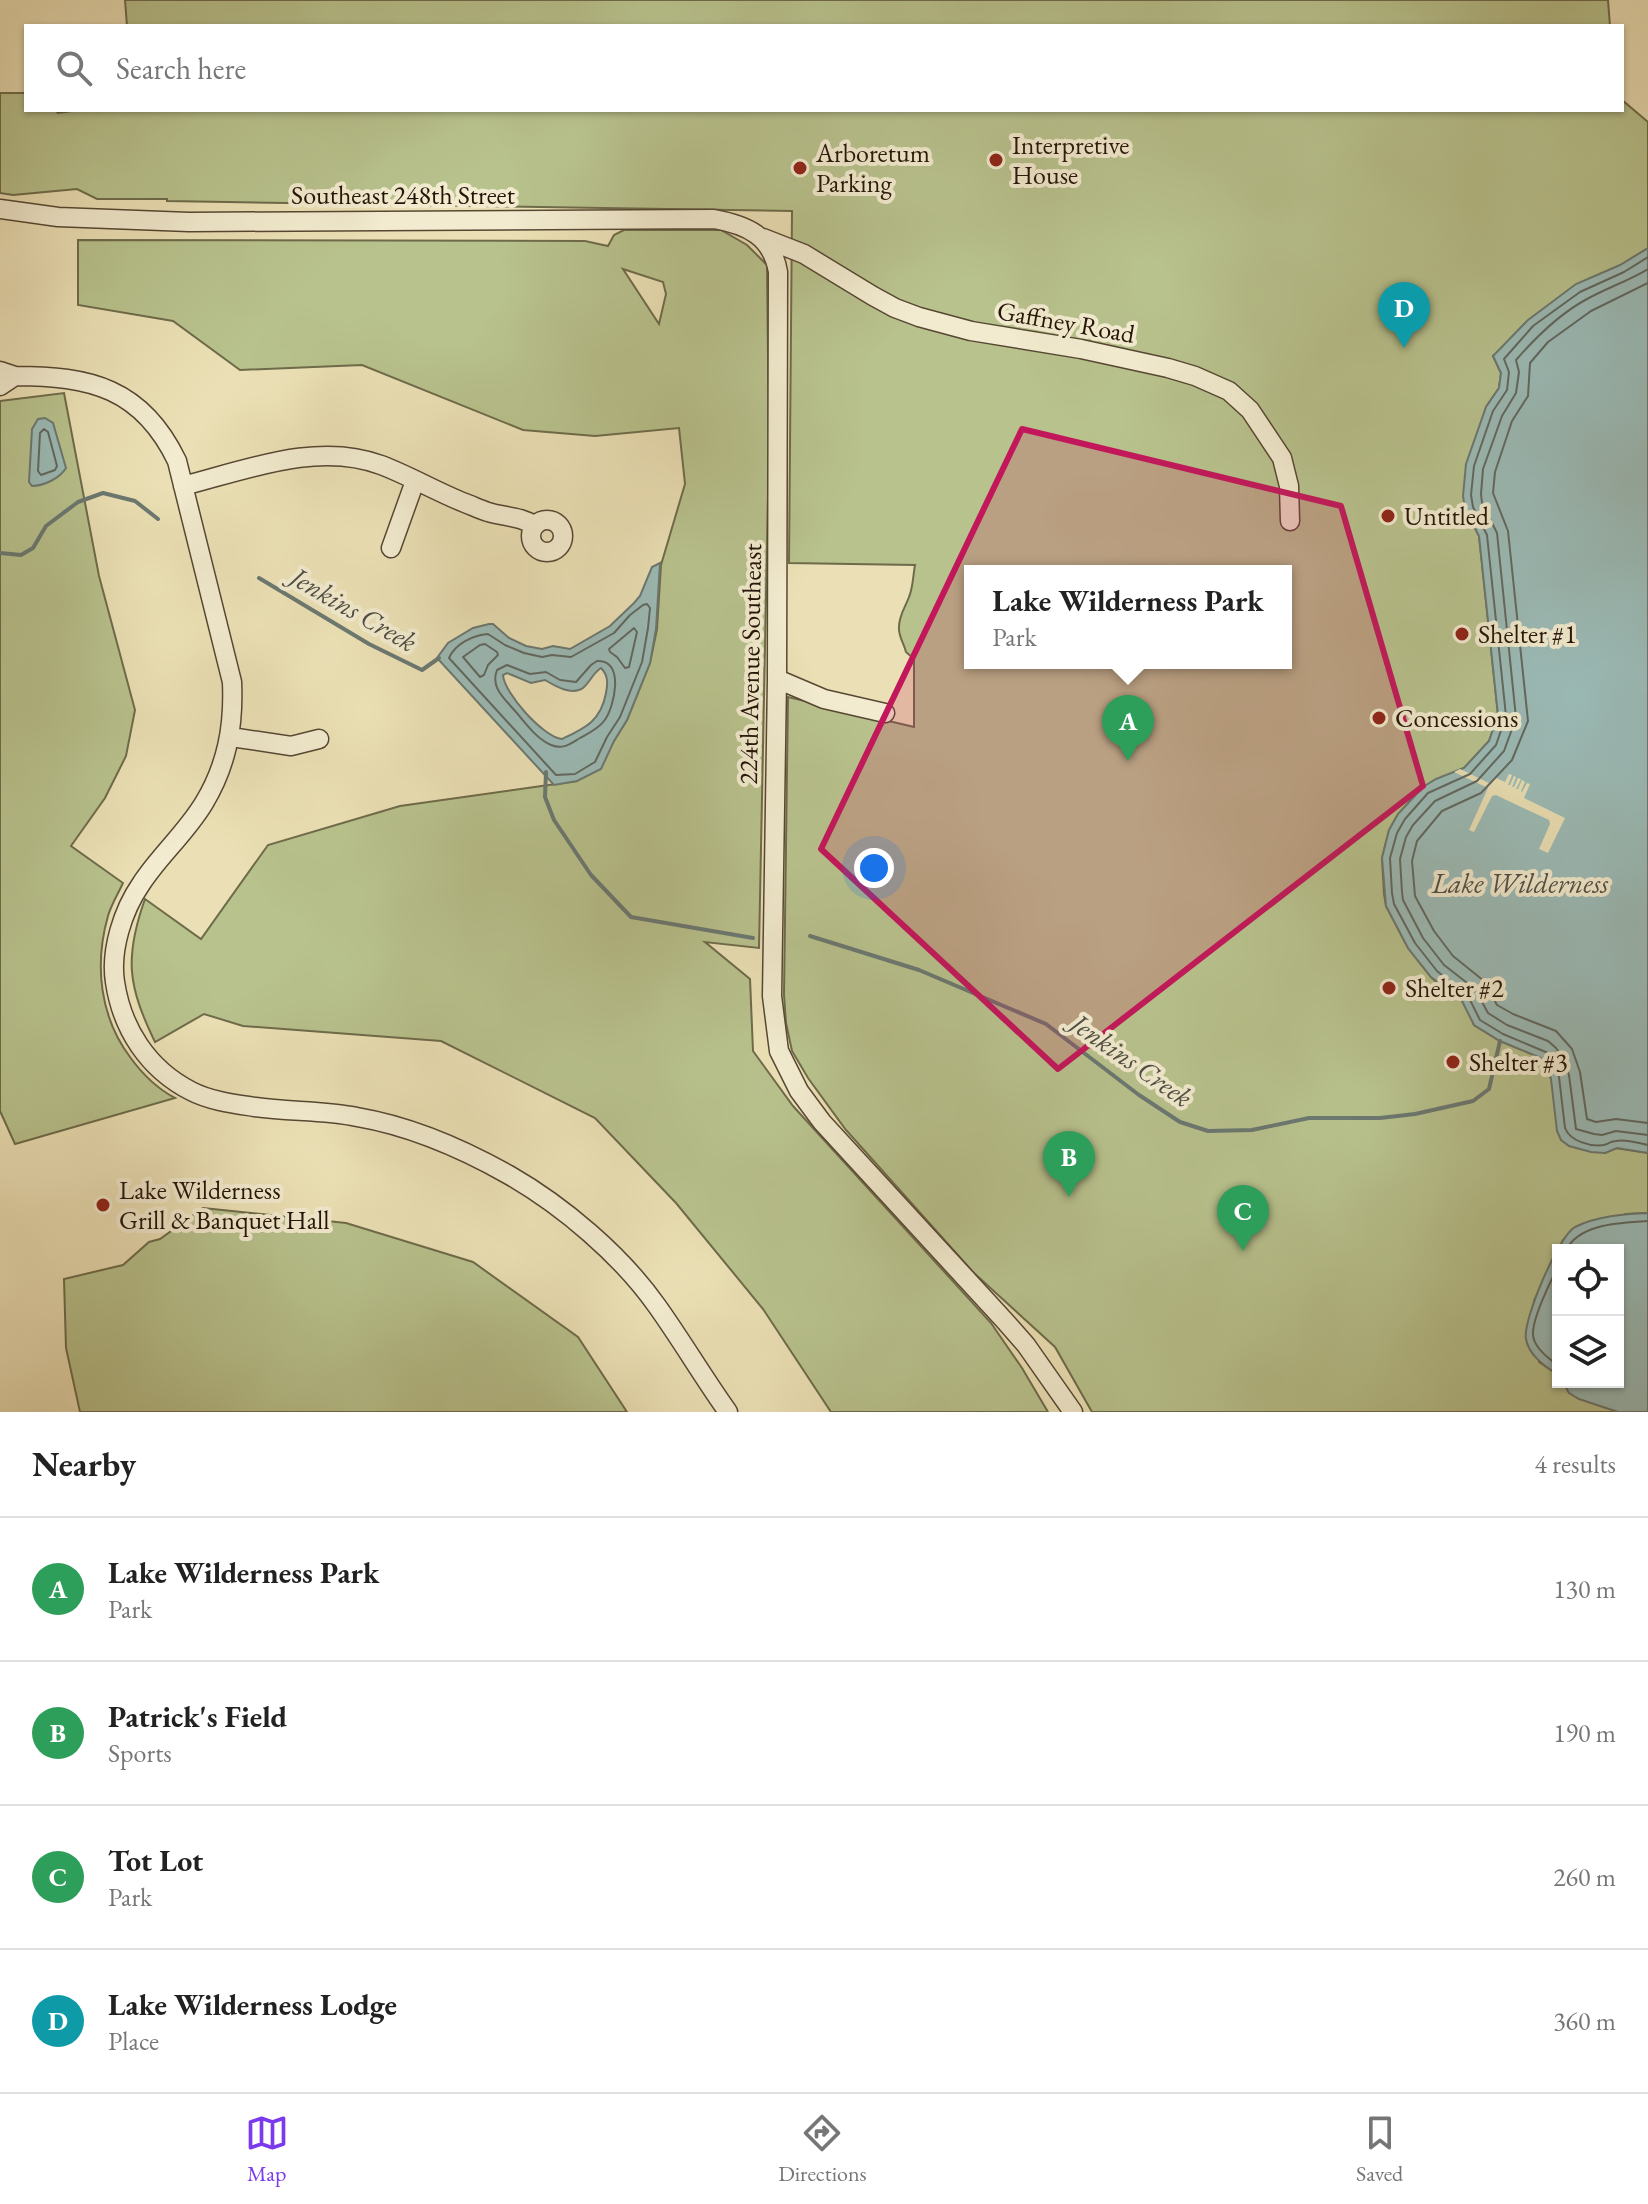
<!DOCTYPE html>
<html lang="en">
<head>
<meta charset="utf-8">
<style>
  :root { --surface:#fff; --page:#f6f6f6; --text:#222; --muted:#767676; --line:#e0e0e0; --accent:#7c3aed }
  body { margin:0; font-family:"EB Garamond",serif; background:var(--page); color:var(--text) }
  .controls { position:absolute; right:24px; bottom:24px; display:grid; overflow:hidden; border-radius:0px; box-shadow:0 2px 6px #0004 }
  .controls button { width:72px; height:72px; display:grid; place-items:center; padding:0; border:0; border-bottom:2px solid var(--line); background:var(--surface); color:var(--text); font:40px sans-serif }
  .you { position:absolute; left:874px; top:868px; width:28px; height:28px; margin:-20px; border:6px solid #fff; border-radius:50%; background:#1a73e8; box-shadow:0 0 0 12px #1a73e833 }
  .badge { display:grid; place-items:center; width:52px; height:52px; border-radius:50%; background:var(--accent); color:#fff; font-size:26px; font-weight:700 }
  .pin { position:absolute; translate:-50% -66px; filter:drop-shadow(0 2px 4px #0008) }
  .pin::after { content:''; position:absolute; top:42px; width:28px; height:24px; background:inherit; clip-path:polygon(0 0,100% 0,50% 100%) }
  .popup { position:absolute; left:964px; top:565px; width:328px; height:104px; box-sizing:border-box; display:grid; place-content:center; border-radius:0px; background:var(--surface); filter:drop-shadow(0 2px 6px #0005); font-size:26px; white-space:nowrap; color:var(--muted) }
  .popup b { font-size:30px; color:var(--text) }
  .popup::after { content:''; position:absolute; left:50%; top:100%; margin-left:-16px; border:16px solid transparent; border-top-color:var(--surface) }
  .list { margin:0; padding:0; list-style:none }
  h2 { display:flex; justify-content:space-between; align-items:center; height:104px; margin:0; padding:0 32px; font-size:34px }
  h2 small { font-size:26px; font-weight:400; color:var(--muted) }
  .list li { display:grid; grid-template-columns:52px 1fr auto; gap:24px; align-items:center; box-sizing:border-box; height:144px; padding:0 32px; border-top:2px solid var(--line) }
  .list b { display:block; font-size:30px; white-space:nowrap }
  .list p { margin:0; font-size:26px; white-space:nowrap; color:var(--muted) }
  .list em { font-size:26px; font-style:normal; color:var(--muted) }
  .icon { flex:none; width:44px; height:44px; fill:none; stroke:currentColor; stroke-width:2; stroke-linecap:round; stroke-linejoin:round }
  .map { position:relative; flex:none; width:1648px; height:1412px; overflow:hidden }
  .search { position:absolute; background:var(--surface); box-shadow:0 2px 6px #0004; left:24px; right:24px; top:24px; height:88px; display:flex; align-items:center; gap:20px; box-sizing:border-box; padding:0 28px; border-radius:0px; color:var(--muted); font-size:30px }
  .sheet { height:680px; background:var(--surface) }
  nav { display:flex; justify-content:space-around; align-items:center; box-sizing:border-box; height:112px; border-top:2px solid var(--line); background:var(--surface); font-size:22px; color:var(--muted) }
  nav a { display:grid; justify-items:center; gap:4px }
  nav .on { color:var(--accent) }
  .map>svg:first-child { display:block }
  .green { fill:#b8c28d; stroke:#6e6b4a; stroke-width:2; fill-rule:evenodd }
  .water { fill:#9bbbb7; stroke:#6b7871; stroke-width:2; fill-rule:evenodd }
  .pier { fill:#ebe0b5 }
  .lines { fill:none; stroke-linecap:round; stroke-linejoin:round }
  .shore { stroke:#606860; stroke-width:2 }
  .stream { stroke:#6b7871; stroke-width:4 }
  .minor-casing { stroke:#564733; stroke-width:21 }
  .minor { stroke:#f2ebcf; stroke-width:18 }
  .marked { fill:#c2185b; fill-opacity:0.2; stroke:#c2185b; stroke-width:6; stroke-linejoin:round }
  .poi-dot { fill:#8f2418; stroke:#f2ebcf; stroke-width:3 }
  .labels { text-anchor:middle; stroke-width:8; stroke-linejoin:round; paint-order:stroke }
  .poi-label { font-size:26px; fill:#241408; stroke:#f2ebcf; text-anchor:start }
  .street-label { font-size:26px; fill:#241408; stroke:#f2ebcf }
  .water-label { font-size:28px; font-style:italic; fill:#4e4e45; stroke:#f2ebcf }
</style>
</head>
<body>
<div class="map">
<svg width="1648" height="1412" viewBox="0 0 1648 1412">
  <rect width="100%" height="100%" fill="#ebe0b5"/>
  <filter id="stains"><feTurbulence type="fractalNoise" baseFrequency=".0025" numOctaves="4"/><feColorMatrix values="0 0 0 0 .2 0 0 0 0 .09 0 0 0 0 .02 0 0 0 .5 -.17"/></filter>
  <radialGradient id="worn" r=".72"><stop offset=".6" stop-color="#630" stop-opacity="0"/><stop offset="1" stop-color="#630" stop-opacity=".3"/></radialGradient>
  <path class="green" d="M 125,0 L 1608,0 L 1610,26 L 127,26 Z
    M 0,93 L 26,93 L 26,110 L 55,110 L 58,113 L 79,110 L 1622,110 L 1622,100 L 1648,122 L 1648,251 L 1493,356 L 1501,373 L 1499,388 L 1486,407 L 1465,509 L 1479,536 L 1498,715 L 1489,741 L 1464,768 L 1423,787 L 1398,814 L 1389,830 L 1382,858 L 1384,894 L 1386,906 L 1408,948 L 1431,977 L 1445,990 L 1465,1002 L 1474,1025 L 1500,1041 L 1541,1058 L 1547,1066 L 1551,1079 L 1605,1153 L 1616,1148 L 1648,1153 L 1648,1213 L 1626,1214 L 1563,1240 L 1534,1301 L 1539,1362 L 1558,1375 L 1558,1382 L 1563,1382 C 1575,1403 1597,1403 1618,1412 L 1092,1412 L 1055,1347 L 974,1273 L 846,1130 L 808,1078 L 792,1051 L 786,1023 L 784,995 L 788,697 L 914,727 L 914,659 L 906,652 C 904,643 898,636 899,627 C 899,615 905,608 909,597 C 913,588 913,576 915,565 L 789,563 L 792,211 L 167,201 L 167,199 L 97,199 L 77,189 L 13,195 L 0,193 ZM 970,571 L 1286,571 L 1286,663 L 970,663 Z
    M 624,230 L 721,230 L 747,245 L 767,265 L 769,447 L 759,948 L 705,942 L 750,979 L 753,1051 L 793,1106 L 991,1323 L 1022,1368 L 1048,1412 L 831,1412 L 763,1309 L 676,1203 L 595,1118 L 441,1041 L 243,1026 L 204,1014 L 155,1042 C 128,986 124,958 145,899 L 201,939 L 268,845 L 400,806 L 577,781 L 614,741 L 627,720 L 650,663 L 657,629 L 661,565 L 685,484 L 679,428 L 595,436 L 523,430 L 362,365 L 240,370 L 173,321 L 78,305 L 78,240 L 585,241 L 608,246 L 614,235 ZM 623,269 L 663,282 L 666,294 L 659,324 Z
    M 64,393 L 99,576 L 135,710 L 126,756 L 105,798 L 71,846 L 123,883 C 118,894 111,905 108,916 C 94,965 100,1017 130,1057 C 143,1075 156,1088 175,1098 L 15,1144 L 0,1111 L 0,401 Z
    M 203,1208 L 346,1223 L 473,1262 L 578,1337 L 627,1412 L 80,1412 L 66,1348 L 64,1279 L 123,1265 L 149,1242 L 160,1239 Z"/>
  <path class="water" d="M 1648,248 L 1648,1153 L 1617,1148 L 1605,1153 L 1591,1152 L 1569,1146 L 1561,1140 L 1557,1131 L 1551,1079 L 1547,1066 L 1541,1058 L 1500,1041 L 1474,1025 L 1462,1001 L 1431,977 L 1408,948 L 1386,906 L 1382,858 L 1389,830 L 1398,814 L 1423,787 L 1436,779 L 1464,768 L 1489,741 L 1498,715 L 1479,536 L 1465,509 L 1463,496 L 1466,464 L 1486,407 L 1499,388 L 1501,373 L 1493,356 L 1528,320 L 1576,284 L 1620,265 Z
    M 45,418 L 53,423 L 66,468 C 60,478 44,486 32,486 L 29,482 L 32,429 L 38,419 Z
    M 660,563 L 656,629 L 650,663 L 627,720 L 614,741 L 601,769 L 577,781 L 554,785 L 437,658 L 448,643 L 473,628 L 489,624 L 493,624 L 509,638 L 526,646 L 542,649 L 553,646 L 570,649 L 610,626 L 634,603 L 640,596 L 652,567 ZM 601,668 C 608,675 608,683 606,693 C 601,721 585,728 562,739 C 543,737 504,693 503,675 L 507,673 L 531,683 L 545,680 C 555,686 572,696 583,688 C 590,682 593,673 601,668 Z
    M 1648,1213 L 1648,1412 L 1618,1412 L 1579,1399 L 1569,1393 L 1563,1382 L 1618,1382 L 1618,1250 L 1558,1250 L 1558,1375 C 1545,1366 1529,1356 1526,1339 C 1522,1321 1559,1235 1575,1227 C 1597,1216 1624,1214 1648,1213 Z"/>
  <path class="pier" d="M 1460,769 L 1491,784 L 1494,777 L 1505,782 L 1509,774 L 1512,775 L 1508,785 L 1510,785 L 1514,776 L 1516,777 L 1512,787 L 1514,787 L 1518,778 L 1521,779 L 1516,789 L 1518,789 L 1522,780 L 1525,782 L 1521,791 L 1522,792 L 1527,783 L 1530,784 L 1524,798 L 1565,818 L 1548,853 L 1539,849 L 1550,824 L 1549,820 L 1496,795 L 1492,796 L 1474,832 L 1469,830 L 1488,788 L 1454,772 Z"/>
  <g class="lines">
    <path class="shore" d="M 1648,257 L 1624,272 L 1580,292 L 1533,326 L 1504,359 L 1509,372 L 1507,390 L 1493,411 L 1474,466 L 1471,495 L 1473,507 L 1487,535 L 1506,716 L 1496,745 L 1470,774 L 1428,793 L 1405,819 L 1397,833 L 1390,858 L 1392,893 L 1394,904 L 1415,943 L 1437,971 L 1468,996 L 1480,1020 L 1503,1034 L 1548,1053 L 1554,1062 L 1559,1077 L 1565,1128 C 1570,1141 1590,1147 1604,1145 C 1612,1143 1607,1142 1616,1141 C 1626,1139 1638,1143 1648,1145
      M 1648,269 C 1628,281 1607,288 1587,299 C 1559,314 1536,337 1516,360 L 1519,372 L 1516,393 L 1502,416 L 1483,469 L 1481,494 L 1482,503 L 1497,533 L 1516,718 L 1504,751 L 1477,781 L 1435,801 L 1413,825 L 1406,837 L 1400,859 L 1402,892 L 1403,900 L 1423,938 L 1444,965 L 1475,989 L 1488,1013 L 1507,1025 L 1548,1041 L 1556,1048 L 1563,1058 L 1569,1075 L 1576,1129 L 1594,1134 L 1602,1135 L 1616,1131 L 1648,1135
      M 1648,283 L 1591,311 L 1548,342 L 1530,363 L 1528,396 L 1512,421 L 1495,472 L 1493,493 L 1508,531 L 1528,721 L 1512,760 L 1481,793 L 1442,811 L 1417,841 L 1412,861 L 1415,896 L 1434,931 L 1453,956 L 1484,981 L 1497,1005 L 1513,1014 L 1556,1031 L 1572,1049 L 1580,1072 L 1587,1119 L 1596,1122 L 1616,1119 L 1648,1123
      M 44,429 L 48,432 L 57,466 L 55,470 L 41,475 L 38,471 L 40,433 Z
      M 647,604 L 650,608 L 648,628 L 642,662 L 620,717 L 607,737 L 595,762 L 575,774 L 556,775 L 449,658 C 455,644 473,635 488,634 L 505,645 L 524,653 L 542,657 L 552,655 L 571,657 L 614,633 L 630,615 L 643,605 Z
      M 634,628 L 637,632 L 629,667 L 625,668 L 617,657 L 610,652 L 609,649 Z
      M 485,644 L 497,652 L 498,655 L 488,665 L 484,675 L 480,677 L 463,657 L 480,645 Z
      M 597,661 C 625,659 615,707 604,721 C 598,729 589,733 580,738 C 570,744 563,750 551,745 C 537,739 525,723 516,712 C 505,699 490,688 497,670 L 507,665 L 530,674 L 546,672 L 560,680 L 576,682 L 591,665 Z
      M 1566,1250 C 1580,1223 1621,1223 1648,1221
      M 1558,1267 C 1550,1282 1532,1319 1533,1335 C 1534,1348 1549,1359 1558,1365"/>
    <path class="stream" d="M 0,553 L 21,555 L 33,548 L 46,526 L 78,502 L 103,493 L 135,501 L 158,519
      M 259,578 L 369,644 L 422,670 L 439,658
      M 546,772 L 545,797 L 554,820 L 591,875 L 631,917 L 753,938
      M 810,936 L 919,970 L 1046,1024 L 1139,1095 L 1180,1122 L 1208,1131 L 1252,1130 L 1309,1118 L 1380,1118 L 1415,1114 L 1473,1101 L 1489,1089 L 1500,1041"/>
    <g class="minor-casing">
      <path id="minor" d="M 0,209 L 58,217 L 189,222 L 714,219 C 747,225 772,236 778,272 L 777,679 L 772,996 L 779,1051 L 799,1091 L 822,1122 L 1004,1320 L 1026,1345 L 1073,1412
        M 763,238 L 804,254 L 873,296 L 895,308 L 919,317 L 971,331 L 1081,349 L 1168,368 L 1195,376 L 1229,391 L 1250,410 L 1282,458 L 1289,486 L 1290,521
        M 0,371 L 15,376 L 0,386
        M 15,376 C 90,376 142,388 177,461 L 232,682 C 234,726 227,765 204,803 C 186,833 159,856 141,884 C 123,910 110,950 115,982 C 122,1029 148,1069 191,1091 C 210,1101 235,1104 255,1107 C 289,1112 324,1110 357,1117 C 410,1126 463,1149 509,1175 C 563,1206 621,1255 657,1306 C 682,1341 703,1377 728,1412
        M 183,486 C 246,470 318,441 381,465 C 410,476 437,492 465,503 C 473,506 481,510 488,512 C 504,517 521,516 535,526
        M531 536a16 16 0 1 1 32 0a16 16 0 1 1-32 0Z
        M 391,548 L 415,481
        M 777,679 L 824,699 L 885,713
        M 231,737 L 291,746 L 319,739"/>
    </g>
    <use href="#minor" class="minor"/>
  </g>
  <path class="marked" d="M 1022,429 L 1341,506 L 1423,786 L 1058,1069 L 821,849 Z"/>
  <g class="poi-dot">
    <circle cx="996" cy="160" r="8"/>
    <circle cx="800" cy="168" r="8"/>
    <circle cx="1388" cy="516" r="8"/>
    <circle cx="1462" cy="634" r="8"/>
    <circle cx="1379" cy="718" r="8"/>
    <circle cx="1389" cy="988" r="8"/>
    <circle cx="1453" cy="1062" r="8"/>
    <circle cx="103" cy="1205" r="8"/>
  </g>
  <g class="labels">
    <g class="poi-label">
      <text x="1012" y="154">Interpretive<tspan x="1012" dy="30">House</tspan></text>
      <text x="816" y="162">Arboretum<tspan x="816" dy="30">Parking</tspan></text>
      <text x="1404" y="525">Untitled</text>
      <text x="1478" y="643">Shelter #1</text>
      <text x="1395" y="727">Concessions</text>
      <text x="1405" y="997">Shelter #2</text>
      <text x="1469" y="1071">Shelter #3</text>
      <text x="119" y="1199">Lake Wilderness<tspan x="119" dy="30">Grill &amp; Banquet Hall</tspan></text>
    </g>
    <g class="street-label">
      <text x="403" y="204">Southeast 248th Street</text>
      <text transform="translate(1066 322) rotate(10)" y="9">Gaffney Road</text>
      <text transform="translate(750 664) rotate(-89)" y="9">224th Avenue Southeast</text>
    </g>
    <g class="water-label">
      <text transform="translate(354 609) rotate(30)" y="10">Jenkins Creek</text>
      <text x="1520" y="893">Lake Wilderness</text>
      <text transform="translate(1132 1060) rotate(35)" y="10">Jenkins Creek</text>
    </g>
  </g>
  <rect width="100%" height="100%" filter="url(#stains)"/>
  <rect width="100%" height="100%" fill="url(#worn)"/>
</svg>
<div class="controls">
<button><svg class="icon" aria-label="locate" viewBox="0 0 24 24"><circle cx="12" cy="12" r="6"/><path d="M12 2v4M12 18v4M2 12h4M18 12h4"/></svg></button>
<button><svg class="icon" aria-label="layers" viewBox="0 0 24 24"><path d="M12 4l9 5-9 5-9-5zM3 14l9 5 9-5"/></svg></button>
</div>
<div class="you"></div>
<div class="pin badge" style="left:1128px;top:761px;background:#2e9e5b">A</div>
<div class="popup"><b>Lake Wilderness Park</b>Park</div>
<div class="pin badge" style="left:1069px;top:1197px;background:#2e9e5b">B</div>
<div class="pin badge" style="left:1243px;top:1251px;background:#2e9e5b">C</div>
<div class="pin badge" style="left:1404px;top:348px;background:#0f9aa8">D</div>
<div class="search"><svg class="icon" aria-label="search" viewBox="0 0 24 24"><circle cx="10" cy="10" r="6"/><path d="M15 15l6 6"/></svg>Search here</div>
</div>
<section class="sheet">
<h2>Nearby<small>4 results</small></h2>
<ul class="list">
<li><span class="badge" style="background:#2e9e5b">A</span><div><b>Lake Wilderness Park</b><p>Park</p></div><em>130 m</em></li>
<li><span class="badge" style="background:#2e9e5b">B</span><div><b>Patrick's Field</b><p>Sports</p></div><em>190 m</em></li>
<li><span class="badge" style="background:#2e9e5b">C</span><div><b>Tot Lot</b><p>Park</p></div><em>260 m</em></li>
<li><span class="badge" style="background:#0f9aa8">D</span><div><b>Lake Wilderness Lodge</b><p>Place</p></div><em>360 m</em></li>
</ul>
</section>
<nav>
<a class="on"><svg class="icon" aria-label="map" viewBox="0 0 24 24"><path d="M3 6l6-2 6 2 6-2v14l-6 2-6-2-6 2zM9 4v14M15 6v14"/></svg>Map</a>
<a><svg class="icon" aria-label="directions" viewBox="0 0 24 24"><path d="M12 3l9 9-9 9-9-9zM9 14v-3h6M13 9l2 2-2 2"/></svg>Directions</a>
<a><svg class="icon" aria-label="saved" viewBox="0 0 24 24"><path d="M7 4h10v16l-5-4-5 4z"/></svg>Saved</a>
</nav>
</body>
</html>
